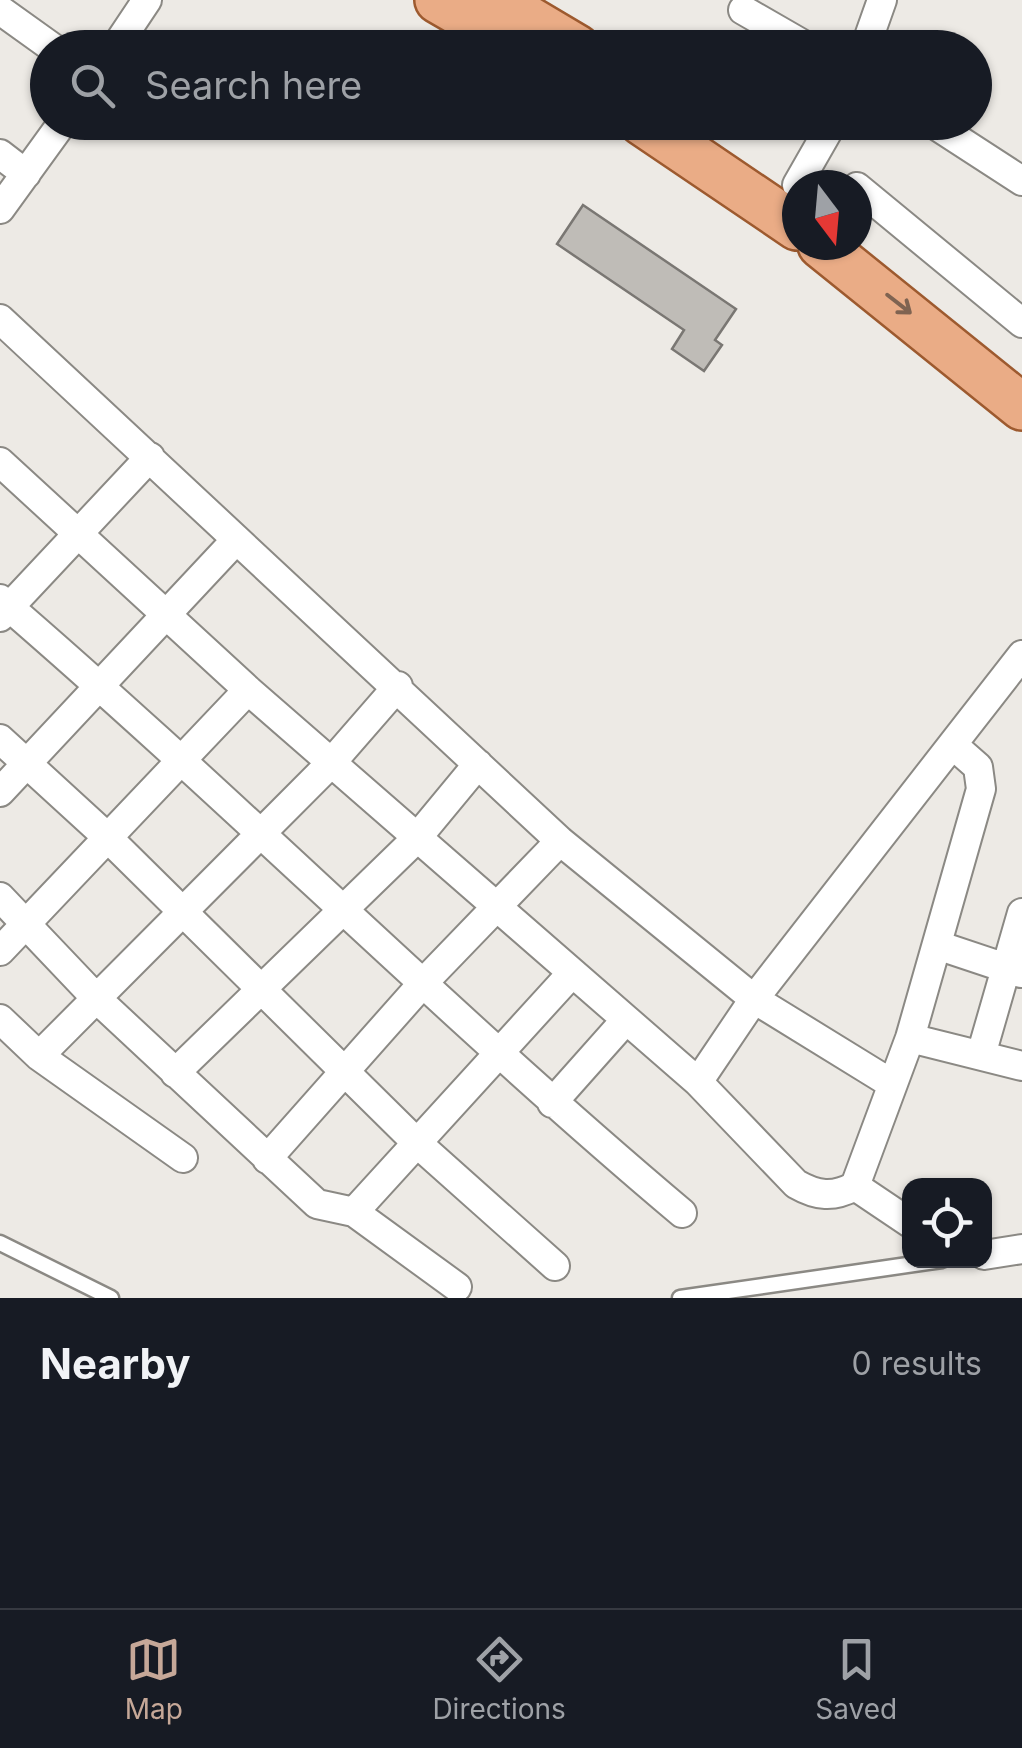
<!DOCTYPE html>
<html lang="en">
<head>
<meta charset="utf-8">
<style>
  :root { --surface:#171b24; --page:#242831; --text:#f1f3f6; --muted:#9ea1a6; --line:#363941; --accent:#c6a898 }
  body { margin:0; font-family:Inter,sans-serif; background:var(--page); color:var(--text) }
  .controls { position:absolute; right:30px; bottom:30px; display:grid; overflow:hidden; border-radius:20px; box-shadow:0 2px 8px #0004 }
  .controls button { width:90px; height:90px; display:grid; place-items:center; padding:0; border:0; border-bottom:2px solid var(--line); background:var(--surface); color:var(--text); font:50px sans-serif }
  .compass { position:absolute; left:782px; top:170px; width:90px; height:90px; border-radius:50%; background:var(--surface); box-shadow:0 2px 8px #0004; rotate:164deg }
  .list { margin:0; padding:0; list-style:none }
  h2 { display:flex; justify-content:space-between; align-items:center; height:130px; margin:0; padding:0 40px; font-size:42px }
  h2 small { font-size:32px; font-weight:400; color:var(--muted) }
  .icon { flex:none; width:55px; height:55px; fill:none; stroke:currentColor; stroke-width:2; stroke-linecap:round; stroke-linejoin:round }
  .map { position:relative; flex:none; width:1022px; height:1298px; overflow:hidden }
  .search { position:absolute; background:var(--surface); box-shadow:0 2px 8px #0004; left:30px; right:30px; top:30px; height:110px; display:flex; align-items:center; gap:25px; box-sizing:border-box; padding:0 35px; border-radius:55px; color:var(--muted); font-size:38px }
  .sheet { height:310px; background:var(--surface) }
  nav { display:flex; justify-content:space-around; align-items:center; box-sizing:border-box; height:140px; border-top:2px solid var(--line); background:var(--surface); font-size:28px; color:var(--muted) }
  nav a { display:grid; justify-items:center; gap:5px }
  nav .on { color:var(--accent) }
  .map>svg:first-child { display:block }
  .building { fill:#bfbcb7; stroke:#7a7773; stroke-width:2.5 }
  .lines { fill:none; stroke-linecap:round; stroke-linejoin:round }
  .lane-casing { stroke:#8b8984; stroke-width:19 }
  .street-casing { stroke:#8b8984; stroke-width:32 }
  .primary-casing { stroke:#9d5a2f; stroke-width:50 }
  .lane { stroke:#fff; stroke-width:14 }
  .street { stroke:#fff; stroke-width:28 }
  .primary { stroke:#eaac86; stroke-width:45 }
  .oneway { stroke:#7f6351 }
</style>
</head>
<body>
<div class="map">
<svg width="1022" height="1298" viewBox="0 0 1022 1298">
  <rect width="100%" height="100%" fill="#edeae5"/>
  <path class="building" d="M 583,205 L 736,309 L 715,340 L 722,345 L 704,371 L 672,349 L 684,330 L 557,244 Z"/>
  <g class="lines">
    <g class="lane-casing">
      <path id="lane" d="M 0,1243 L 111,1298
        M 680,1298 L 942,1260"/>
    </g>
    <g class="street-casing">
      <path id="street" d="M 0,10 L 53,48
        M 743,10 L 809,48
        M 115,48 L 147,0
        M 865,48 L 882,0
        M 931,122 L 1022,181
        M 0,154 L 26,174
        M 797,185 L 833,122
        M 857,187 L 1022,323
        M 0,209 L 63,122
        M 0,319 L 560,841 L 754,999 L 892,1084
        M 0,462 L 248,690 L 698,1082 L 796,1184 C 817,1196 833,1198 855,1186 L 910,1038 L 981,789 L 978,767 L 953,745
        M 0,599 C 232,799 448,1016 682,1213
        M 0,617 L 150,457
        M 0,739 L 106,836 L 417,1143 L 555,1266
        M 0,792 L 235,541
        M 0,897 L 97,999 L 317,1204 L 354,1212 L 572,973
        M 937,945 L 1021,973
        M 0,951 L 248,690
        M 0,1019 L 39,1056 L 183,1158
        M 910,1038 L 1022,1066
        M 981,1055 L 1022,913
        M 39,1056 L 331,763 L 398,686
        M 175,1073 L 416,839 L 478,764
        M 698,1082 L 754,999 L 1022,655
        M 552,1103 L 624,1022
        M 267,1159 L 423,983 L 560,841
        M 855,1186 L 910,1223
        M 354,1212 L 457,1287
        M 984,1255 L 1022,1249"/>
    </g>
    <g class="primary-casing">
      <path id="primary" d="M 438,0 L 521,48
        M 496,0 L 577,48
        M 642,122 L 797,227
        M 821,245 L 1022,407"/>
    </g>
    <use href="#lane" class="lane"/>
    <use href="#street" class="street"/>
    <use href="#primary" class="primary"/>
  </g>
  <defs><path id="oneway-shaft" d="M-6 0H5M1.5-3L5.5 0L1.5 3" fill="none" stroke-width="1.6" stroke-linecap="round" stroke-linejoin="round" transform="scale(2.5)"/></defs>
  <use class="oneway" href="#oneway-shaft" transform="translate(899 304) rotate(38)"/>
</svg>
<div class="controls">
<button><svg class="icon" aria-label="locate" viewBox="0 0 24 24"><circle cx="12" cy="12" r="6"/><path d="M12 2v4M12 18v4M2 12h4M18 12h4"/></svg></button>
</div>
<svg class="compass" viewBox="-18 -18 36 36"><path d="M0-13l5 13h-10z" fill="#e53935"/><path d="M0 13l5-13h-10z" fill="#9ea1a6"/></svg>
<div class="search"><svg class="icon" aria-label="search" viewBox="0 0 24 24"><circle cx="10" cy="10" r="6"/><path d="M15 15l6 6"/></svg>Search here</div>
</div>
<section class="sheet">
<h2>Nearby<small>0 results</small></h2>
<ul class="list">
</ul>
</section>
<nav>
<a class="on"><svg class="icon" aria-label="map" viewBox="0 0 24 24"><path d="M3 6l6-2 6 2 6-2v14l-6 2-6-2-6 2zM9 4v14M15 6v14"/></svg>Map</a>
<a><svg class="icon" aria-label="directions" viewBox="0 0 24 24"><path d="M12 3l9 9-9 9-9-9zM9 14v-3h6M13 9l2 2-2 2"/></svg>Directions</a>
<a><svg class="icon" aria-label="saved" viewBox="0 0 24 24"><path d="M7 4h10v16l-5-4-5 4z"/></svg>Saved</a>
</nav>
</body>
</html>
